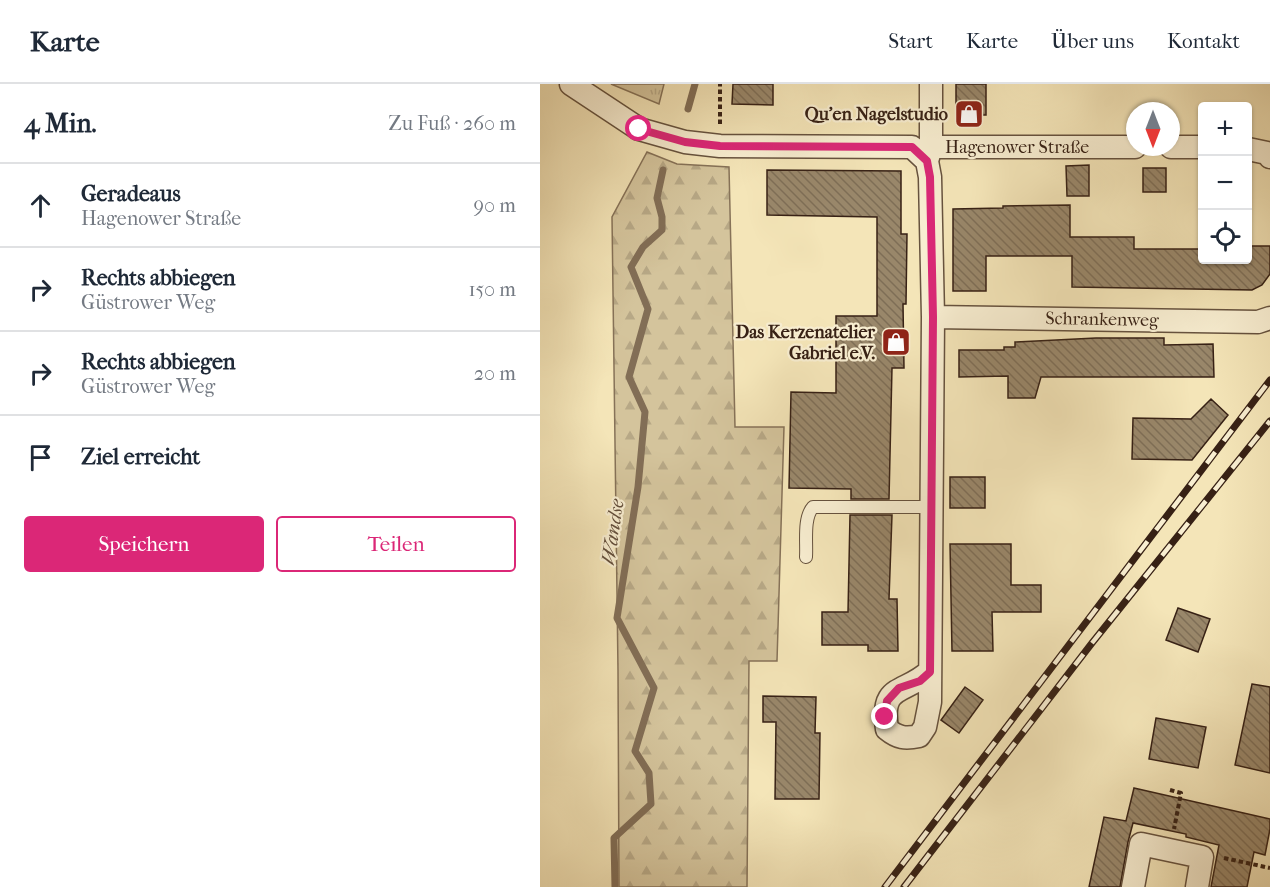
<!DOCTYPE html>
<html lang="de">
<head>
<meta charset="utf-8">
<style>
  :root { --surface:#fff; --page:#f6f6f7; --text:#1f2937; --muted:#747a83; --line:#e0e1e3; --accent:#db2777 }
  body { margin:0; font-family:"IM FELL French Canon",serif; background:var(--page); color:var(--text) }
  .controls { position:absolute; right:18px; top:18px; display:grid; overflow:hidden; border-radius:6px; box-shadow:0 2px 4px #0004 }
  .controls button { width:54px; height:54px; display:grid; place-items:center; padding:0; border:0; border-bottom:2px solid var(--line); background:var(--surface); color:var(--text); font:30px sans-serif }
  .compass { position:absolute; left:586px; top:18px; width:54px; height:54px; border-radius:50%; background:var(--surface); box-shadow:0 2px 4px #0004; rotate:180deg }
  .stop { position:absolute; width:18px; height:18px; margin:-14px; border:4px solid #db2777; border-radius:50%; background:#fff }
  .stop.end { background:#db2777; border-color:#fff; box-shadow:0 2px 6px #0008 }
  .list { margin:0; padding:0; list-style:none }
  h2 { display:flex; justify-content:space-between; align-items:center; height:78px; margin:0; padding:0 24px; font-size:26px }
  h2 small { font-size:20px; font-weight:400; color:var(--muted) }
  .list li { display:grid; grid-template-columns:39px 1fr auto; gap:18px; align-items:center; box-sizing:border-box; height:84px; padding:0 24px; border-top:2px solid var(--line) }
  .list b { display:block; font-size:22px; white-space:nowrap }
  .list p { margin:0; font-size:20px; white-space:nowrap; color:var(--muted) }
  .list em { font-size:20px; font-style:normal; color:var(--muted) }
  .actions { display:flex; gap:12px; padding:18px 24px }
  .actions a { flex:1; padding:14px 0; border:2px solid var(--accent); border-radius:6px; text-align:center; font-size:21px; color:var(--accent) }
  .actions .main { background:var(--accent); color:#fff }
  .icon { flex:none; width:33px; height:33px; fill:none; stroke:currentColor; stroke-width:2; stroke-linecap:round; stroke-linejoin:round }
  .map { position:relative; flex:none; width:730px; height:803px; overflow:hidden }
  header { display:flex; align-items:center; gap:36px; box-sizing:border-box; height:84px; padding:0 30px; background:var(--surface); border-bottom:2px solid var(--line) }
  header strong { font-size:28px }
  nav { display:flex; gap:33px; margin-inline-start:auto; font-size:21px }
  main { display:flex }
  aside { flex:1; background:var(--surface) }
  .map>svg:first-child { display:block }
  .grass { fill:url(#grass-tufts); stroke:#867258; stroke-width:1.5 }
  .forest { fill:url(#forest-firs); stroke:#867258; stroke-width:1.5 }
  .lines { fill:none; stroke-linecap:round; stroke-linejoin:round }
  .stream { stroke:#826e56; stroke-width:7 }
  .building { fill:url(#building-back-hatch); stroke:#372115; stroke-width:1.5 }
  .lane-casing { stroke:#66523e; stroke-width:14 }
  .street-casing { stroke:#66523e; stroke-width:25 }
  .path { stroke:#372115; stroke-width:4; stroke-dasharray:4.5 3; stroke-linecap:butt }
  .lane { stroke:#f8eed1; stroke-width:12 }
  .street { stroke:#f8eed1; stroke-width:22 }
  .rail-casing { stroke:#372115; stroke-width:7 }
  .rail { stroke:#f8eed1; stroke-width:4.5; stroke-dasharray:14; stroke-linecap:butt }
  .route { stroke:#db2777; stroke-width:8 }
  .labels { text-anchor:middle; stroke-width:4.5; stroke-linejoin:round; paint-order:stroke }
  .poi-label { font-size:18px; font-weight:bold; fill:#372115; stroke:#f8eed1; text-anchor:end }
  .street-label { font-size:18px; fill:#372115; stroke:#f8eed1 }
  .water-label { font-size:20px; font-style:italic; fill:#634e3b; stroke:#f8eed1 }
</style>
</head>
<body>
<header>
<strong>Karte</strong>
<nav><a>Start</a><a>Karte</a><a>Über uns</a><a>Kontakt</a></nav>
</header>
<main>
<aside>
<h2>4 Min.<small>Zu Fuß · 260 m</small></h2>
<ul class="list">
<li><svg class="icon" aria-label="ahead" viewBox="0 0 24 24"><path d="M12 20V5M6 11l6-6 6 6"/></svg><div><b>Geradeaus</b><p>Hagenower Straße</p></div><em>90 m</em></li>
<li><svg class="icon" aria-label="right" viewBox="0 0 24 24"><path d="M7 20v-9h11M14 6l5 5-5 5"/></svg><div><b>Rechts abbiegen</b><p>Güstrower Weg</p></div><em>150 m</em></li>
<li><svg class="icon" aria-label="right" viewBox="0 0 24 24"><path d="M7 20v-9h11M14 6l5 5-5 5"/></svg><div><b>Rechts abbiegen</b><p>Güstrower Weg</p></div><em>20 m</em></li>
<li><svg class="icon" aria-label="arrive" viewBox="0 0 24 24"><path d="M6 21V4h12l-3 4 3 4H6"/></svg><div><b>Ziel erreicht</b></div></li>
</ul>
<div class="actions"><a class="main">Speichern</a><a>Teilen</a></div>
</aside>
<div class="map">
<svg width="730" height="803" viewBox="0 0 730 803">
  <defs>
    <pattern id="grass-tufts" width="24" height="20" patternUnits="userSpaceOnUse" patternTransform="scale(1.5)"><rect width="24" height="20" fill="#d4c49c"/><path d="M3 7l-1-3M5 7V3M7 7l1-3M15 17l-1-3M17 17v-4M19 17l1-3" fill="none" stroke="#b7a886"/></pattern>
    <pattern id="forest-firs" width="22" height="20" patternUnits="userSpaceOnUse" patternTransform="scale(1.5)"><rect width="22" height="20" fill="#d4c49c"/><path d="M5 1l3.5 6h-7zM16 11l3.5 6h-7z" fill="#b7a886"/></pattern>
    <pattern id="building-back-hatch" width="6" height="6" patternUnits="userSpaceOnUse" patternTransform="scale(1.5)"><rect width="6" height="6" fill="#99876a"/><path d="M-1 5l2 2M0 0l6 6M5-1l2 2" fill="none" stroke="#7e6e56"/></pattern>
  </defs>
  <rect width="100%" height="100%" fill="#f4e5b8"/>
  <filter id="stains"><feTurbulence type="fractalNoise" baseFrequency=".00333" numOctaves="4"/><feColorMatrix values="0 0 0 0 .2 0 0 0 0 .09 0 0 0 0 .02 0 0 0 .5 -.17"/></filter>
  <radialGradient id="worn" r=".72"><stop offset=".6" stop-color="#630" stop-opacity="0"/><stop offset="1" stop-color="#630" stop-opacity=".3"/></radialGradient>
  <path class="grass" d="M 71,0 L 124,0 L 119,20 Z"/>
  <path class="forest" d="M 107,68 L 137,80 L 189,83 L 195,343 L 244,343 L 237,577 L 209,577 L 207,803 L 79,803 L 78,586 L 72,133 Z"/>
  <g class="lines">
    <path class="stream" d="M 148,25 L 155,0
      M 75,803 L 74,754 L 111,720 L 109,689 L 95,667 L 114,604 L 77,534 L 98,403 L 105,328 L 89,293 L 108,225 L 91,183 L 103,163 L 122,146 L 122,133 L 117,114 L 123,86"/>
  </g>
  <path class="building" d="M 193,0 L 233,0 L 233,21 L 192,20 Z
    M 416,0 L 446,0 L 446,31 L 416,31 Z
    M 549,81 L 549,112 L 527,112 L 526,82 Z
    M 603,84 L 626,84 L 626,108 L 603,108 Z
    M 227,86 L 361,87 L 361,150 L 367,150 L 366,220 L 363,220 L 364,284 L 352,284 L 349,415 L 311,415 L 311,405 L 249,404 L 251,308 L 296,309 L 296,232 L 337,232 L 337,133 L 227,131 Z
    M 530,121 L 530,153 L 594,153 L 594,165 L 663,165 L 663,176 L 708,176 L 708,166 L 710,162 L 730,162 L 730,190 L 722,201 L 712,206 L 532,203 L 532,172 L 446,172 L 446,207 L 413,207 L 413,125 L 463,124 L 463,122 Z
    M 556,254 L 624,254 L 624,261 L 673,260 L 674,293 L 501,293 L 495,314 L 468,314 L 468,292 L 419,293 L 419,266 L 464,266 L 464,263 L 475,263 L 475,258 Z
    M 671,315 L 688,331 L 652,376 L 592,375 L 593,334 L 651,335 Z
    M 410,393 L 445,393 L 445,424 L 410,424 Z
    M 310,431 L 352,431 L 349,515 L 357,515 L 358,567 L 328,567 L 328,561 L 282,561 L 282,528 L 308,528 Z
    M 410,460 L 471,460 L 471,501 L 501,501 L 501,528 L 452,528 L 453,567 L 412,567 Z
    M 638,524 L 670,535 L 658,568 L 626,556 Z
    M 712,600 L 730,603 L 730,689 L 695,681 Z
    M 425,603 L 443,616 L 419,649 L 401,636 Z
    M 223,612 L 276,613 L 275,649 L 280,649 L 279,715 L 235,715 L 236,638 L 223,638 Z
    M 616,634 L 666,643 L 658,684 L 609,675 Z
    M 594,704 L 730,735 L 730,745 L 725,771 L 714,768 L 707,803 L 671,803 L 679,761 L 646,753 L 646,750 L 593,739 L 588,758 L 580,803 L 549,803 L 564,733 L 586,737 Z"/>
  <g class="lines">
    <g class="lane-casing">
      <path id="lane" d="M 266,473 C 267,459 263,434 273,423 L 391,423"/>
    </g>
    <g class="street-casing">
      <path id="street" d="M 31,0 L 99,45 L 145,58 L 180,62 L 372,63 L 387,77
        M 391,63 L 391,0
        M 631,63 L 662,63
        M 708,65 L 727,69 L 730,73
        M 387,77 L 390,93 L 393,233 L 390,618 L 385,643 L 379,652 C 365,655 358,654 347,645 C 340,599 364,611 390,587
        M 387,77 L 391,63 L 595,63
        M 393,233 L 718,238 L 730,234
        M 593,803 L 601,760 L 662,773 L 657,803"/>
    </g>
    <path class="path" d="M 180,40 L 180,0
      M 630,706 L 641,709 L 634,745
      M 684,774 L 730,784"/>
    <use href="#lane" class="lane"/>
    <use href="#street" class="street"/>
    <g class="rail-casing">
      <path id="rail" d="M 345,803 L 730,296
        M 364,803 L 552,559 L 730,337"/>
    </g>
    <use href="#rail" class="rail"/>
  </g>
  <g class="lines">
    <path class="route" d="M 99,45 L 145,58 L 180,62 L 372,63 L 387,77 L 390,93 L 393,233 L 390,588 L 380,597 L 359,604 L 347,617 L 345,633"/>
  </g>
  <defs>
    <g id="shop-square" transform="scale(1.5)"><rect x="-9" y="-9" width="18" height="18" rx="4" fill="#8f2418" stroke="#f8eed1"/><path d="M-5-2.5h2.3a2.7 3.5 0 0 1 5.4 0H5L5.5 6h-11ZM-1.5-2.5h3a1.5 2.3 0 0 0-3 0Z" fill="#fff"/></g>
  </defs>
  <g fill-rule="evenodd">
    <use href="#shop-square" x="429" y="30"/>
    <use href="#shop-square" x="356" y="258"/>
  </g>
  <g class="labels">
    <g class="poi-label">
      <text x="408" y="36">Qu’en Nagelstudio</text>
      <text x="335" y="254">Das Kerzenatelier<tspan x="335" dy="21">Gabriel e.V.</tspan></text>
    </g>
    <g class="street-label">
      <text x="477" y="69">Hagenower Straße</text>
      <text transform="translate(562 235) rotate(1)" y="6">Schrankenweg</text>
    </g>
    <g class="water-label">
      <text transform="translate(72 448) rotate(-82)" y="7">Wandse</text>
    </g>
  </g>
  <rect width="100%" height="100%" filter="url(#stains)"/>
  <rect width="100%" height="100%" fill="url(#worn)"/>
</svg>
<div class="controls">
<button>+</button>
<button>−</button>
<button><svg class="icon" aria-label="locate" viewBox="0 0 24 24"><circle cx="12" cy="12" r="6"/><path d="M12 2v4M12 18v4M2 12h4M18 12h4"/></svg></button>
</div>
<svg class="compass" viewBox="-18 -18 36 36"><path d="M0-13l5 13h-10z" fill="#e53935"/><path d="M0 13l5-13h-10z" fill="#747a83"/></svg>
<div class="stop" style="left:99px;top:45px"></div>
<div class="stop end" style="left:345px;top:633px"></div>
</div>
</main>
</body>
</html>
